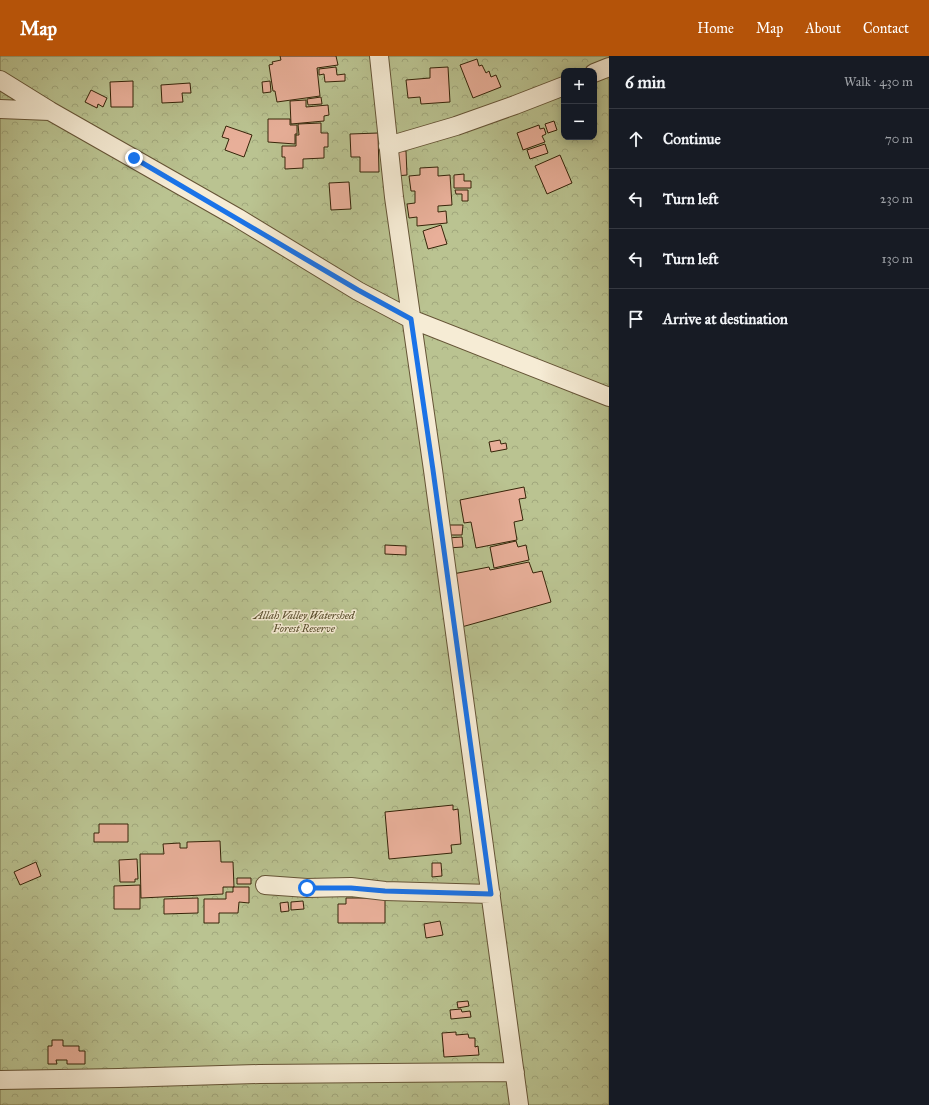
<!DOCTYPE html>
<html lang="en">
<head>
<meta charset="utf-8">
<style>
  :root { --surface:#171b24; --page:#242831; --text:#f1f3f6; --muted:#9ea1a6; --line:#363941; --accent:#b45309 }
  body { margin:0; font-family:"IM FELL Great Primer",serif; background:var(--page); color:var(--text) }
  .controls { position:absolute; right:12px; top:12px; display:grid; overflow:hidden; border-radius:8px; box-shadow:0 2px 10px #0003 }
  .controls button { width:36px; height:36px; display:grid; place-items:center; padding:0; border:0; border-bottom:1px solid var(--line); background:var(--surface); color:var(--text); font:20px sans-serif }
  .stop { position:absolute; width:12px; height:12px; margin:-9px; border:3px solid #1a73e8; border-radius:50%; background:#fff }
  .stop.end { background:#1a73e8; border-color:#fff; box-shadow:0 1px 4px #0008 }
  .list { margin:0; padding:0; list-style:none }
  h2 { display:flex; justify-content:space-between; align-items:center; height:52px; margin:0; padding:0 16px; font-size:17px }
  h2 small { font-size:13px; font-weight:400; color:var(--muted) }
  .list li { display:grid; grid-template-columns:26px 1fr auto; gap:12px; align-items:center; box-sizing:border-box; height:60px; padding:0 16px; border-top:1px solid var(--line) }
  .list b { display:block; font-size:15px; white-space:nowrap }
  .list em { font-size:13px; font-style:normal; color:var(--muted) }
  .icon { flex:none; width:22px; height:22px; fill:none; stroke:currentColor; stroke-width:2; stroke-linecap:round; stroke-linejoin:round }
  .map { position:relative; flex:none; width:609px; height:1049px; overflow:hidden }
  header { display:flex; align-items:center; gap:24px; box-sizing:border-box; height:56px; padding:0 20px; background:var(--accent); color:#fff }
  header strong { font-size:19px }
  nav { display:flex; gap:22px; margin-inline-start:auto; font-size:14px }
  main { display:flex }
  aside { flex:1; background:var(--surface) }
  .map>svg:first-child { display:block }
  .park { fill:url(#park-crowns); stroke:#78744d; fill-rule:evenodd }
  .building { fill:#e8af99; stroke:#362409 }
  .lines { fill:none; stroke-linecap:round; stroke-linejoin:round }
  .street-casing { stroke:#655436; stroke-width:20 }
  .street { stroke:#f6ecd5; stroke-width:18 }
  .route { stroke:#1a73e8; stroke-width:5 }
  .labels { text-anchor:middle; stroke-width:3; stroke-linejoin:round; paint-order:stroke }
  .park-label { font-size:11px; font-style:italic; fill:#574c2b; stroke:#f6ecd5 }
</style>
</head>
<body>
<header>
<strong>Map</strong>
<nav><a>Home</a><a>Map</a><a>About</a><a>Contact</a></nav>
</header>
<main>
<div class="map">
<svg width="609" height="1049" viewBox="0 0 609 1049">
  <defs>
    <pattern id="park-crowns" width="20" height="18" patternUnits="userSpaceOnUse"><rect width="20" height="18" fill="#bac391"/><path d="M2 6a3 3 0 1 1 6 0M12 15a3 3 0 1 1 6 0" fill="none" stroke="#a0a77c"/></pattern>
  </defs>
  <rect width="100%" height="100%" fill="#f1e2be"/>
  <filter id="stains"><feTurbulence type="fractalNoise" baseFrequency=".005" numOctaves="4"/><feColorMatrix values="0 0 0 0 .2 0 0 0 0 .09 0 0 0 0 .02 0 0 0 .5 -.17"/></filter>
  <radialGradient id="worn" r=".72"><stop offset=".6" stop-color="#630" stop-opacity="0"/><stop offset="1" stop-color="#630" stop-opacity=".3"/></radialGradient>
  <path class="park" d="M 0,0 L 609,0 L 609,1049 L 0,1049 ZM 564,15 L 594,15 L 594,81 L 564,81 Z"/>
  <path class="building" d="M 280,0 L 336,0 L 338,9 L 317,12 L 320,40 L 277,46 L 275,35 L 273,35 L 269,9 L 273,8 L 272,6 L 281,4 Z
    M 477,3 L 479,10 L 482,9 L 486,17 L 489,15 L 491,21 L 496,19 L 501,31 L 473,42 L 460,9 Z
    M 336,11 L 337,19 L 345,18 L 345,25 L 325,26 L 324,18 L 319,19 L 319,13 Z
    M 448,11 L 450,46 L 421,48 L 420,41 L 408,42 L 406,24 L 430,22 L 430,12 Z
    M 133,25 L 133,51 L 111,51 L 110,26 Z
    M 270,25 L 271,36 L 263,37 L 262,26 Z
    M 190,27 L 191,37 L 182,37 L 183,46 L 162,47 L 161,29 Z
    M 91,34 L 107,42 L 103,51 L 98,48 L 97,52 L 85,46 Z
    M 321,41 L 322,48 L 308,49 L 307,43 Z
    M 306,44 L 306,51 L 328,49 L 329,59 L 324,60 L 324,65 L 291,68 L 290,45 Z
    M 268,63 L 290,63 L 290,69 L 297,69 L 297,78 L 295,78 L 295,88 L 268,86 Z
    M 554,65 L 557,74 L 548,77 L 545,68 Z
    M 321,67 L 321,77 L 328,77 L 328,91 L 324,91 L 324,102 L 303,103 L 303,112 L 285,113 L 285,101 L 282,101 L 282,90 L 296,90 L 296,79 L 299,79 L 298,68 Z
    M 539,69 L 540,73 L 544,72 L 546,78 L 542,80 L 545,86 L 523,94 L 517,77 Z
    M 226,70 L 252,79 L 244,101 L 225,94 L 229,83 L 222,81 Z
    M 378,77 L 379,116 L 360,116 L 360,101 L 351,101 L 350,78 Z
    M 545,88 L 548,97 L 530,103 L 527,94 Z
    M 396,94 L 406,95 L 407,119 L 396,120 Z
    M 560,99 L 572,127 L 547,138 L 535,110 Z
    M 438,111 L 438,120 L 450,119 L 452,149 L 438,150 L 438,156 L 446,155 L 447,167 L 417,170 L 417,161 L 409,162 L 407,148 L 415,147 L 415,135 L 411,135 L 409,120 L 420,119 L 420,112 Z
    M 464,118 L 464,125 L 471,125 L 471,132 L 454,132 L 454,119 Z
    M 349,126 L 351,153 L 331,154 L 329,127 Z
    M 455,134 L 468,134 L 468,145 L 462,145 L 462,138 L 456,138 Z
    M 441,169 L 447,188 L 428,193 L 423,175 Z
    M 500,384 L 501,388 L 506,387 L 507,393 L 491,396 L 489,386 Z
    M 524,431 L 526,442 L 519,443 L 523,464 L 514,466 L 517,484 L 476,492 L 471,466 L 464,467 L 460,444 Z
    M 449,469 L 463,469 L 462,479 L 449,479 Z
    M 462,481 L 463,491 L 448,492 L 447,482 Z
    M 516,485 L 518,491 L 526,489 L 529,504 L 494,512 L 490,491 Z
    M 385,489 L 406,490 L 406,499 L 385,498 Z
    M 529,506 L 533,517 L 542,515 L 551,546 L 458,572 L 453,518 L 489,511 L 490,514 Z
    M 453,749 L 453,754 L 458,753 L 461,788 L 451,789 L 452,797 L 389,803 L 385,756 Z
    M 99,768 L 128,768 L 128,786 L 94,786 L 94,777 L 99,777 Z
    M 220,785 L 221,806 L 233,806 L 234,831 L 223,831 L 223,838 L 141,842 L 140,798 L 164,798 L 163,788 L 180,787 L 180,792 L 187,792 L 187,786 Z
    M 137,803 L 138,823 L 135,823 L 135,826 L 120,826 L 119,804 Z
    M 36,806 L 41,820 L 20,829 L 14,816 Z
    M 432,807 L 441,807 L 442,820 L 432,821 Z
    M 237,822 L 251,822 L 251,828 L 237,828 Z
    M 140,829 L 140,853 L 114,853 L 114,830 Z
    M 233,831 L 249,831 L 249,847 L 239,846 L 238,857 L 219,857 L 219,867 L 204,867 L 204,843 L 226,843 L 226,836 L 233,836 Z
    M 198,842 L 198,857 L 164,858 L 164,843 Z
    M 346,842 L 385,842 L 385,867 L 338,867 L 338,848 L 346,848 Z
    M 303,845 L 304,853 L 291,854 L 291,846 Z
    M 288,846 L 289,855 L 281,856 L 280,847 Z
    M 440,865 L 443,879 L 426,882 L 424,868 Z
    M 468,945 L 469,950 L 458,952 L 457,946 Z
    M 461,953 L 462,956 L 470,955 L 471,961 L 451,963 L 450,954 Z
    M 456,976 L 456,979 L 468,978 L 469,982 L 475,982 L 475,991 L 478,990 L 479,999 L 444,1001 L 442,977 Z
    M 52,984 L 63,984 L 63,990 L 79,990 L 79,995 L 85,995 L 85,1008 L 67,1008 L 67,1004 L 56,1004 L 57,1008 L 48,1008 L 48,990 L 52,990 Z"/>
  <g class="lines">
    <g class="street-casing">
      <path id="street" d="M 379,0 L 394,141 L 433,414 L 519,1049
        M 594,17 L 609,11
        M 0,24 L 50,55 L 238,162 L 358,235 L 411,263 L 609,341
        M 0,53 L 50,55
        M 388,90 L 456,70 L 515,49 L 564,30
        M 265,829 L 307,832 L 351,831 L 385,835 L 491,838
        M 0,1024 L 119,1022 L 259,1018 L 515,1016"/>
    </g>
    <use href="#street" class="street"/>
  </g>
  <g class="lines">
    <path class="route" d="M 134,102 L 358,234 L 411,263 L 433,414 L 491,838 L 385,835 L 351,832 L 307,832"/>
  </g>
  <g class="labels">
    <g class="park-label">
      <text x="304" y="563">Allah Valley Watershed<tspan x="304" dy="13">Forest Reserve</tspan></text>
    </g>
  </g>
  <rect width="100%" height="100%" filter="url(#stains)"/>
  <rect width="100%" height="100%" fill="url(#worn)"/>
</svg>
<div class="controls">
<button>+</button>
<button>−</button>
</div>
<div class="stop" style="left:307px;top:832px"></div>
<div class="stop end" style="left:134px;top:102px"></div>
</div>
<aside>
<h2>6 min<small>Walk · 430 m</small></h2>
<ul class="list">
<li><svg class="icon" aria-label="ahead" viewBox="0 0 24 24"><path d="M12 20V5M6 11l6-6 6 6"/></svg><div><b>Continue</b></div><em>70 m</em></li>
<li><svg class="icon" aria-label="left" viewBox="0 0 24 24"><path d="M17 20v-9H6M10 6l-5 5 5 5"/></svg><div><b>Turn left</b></div><em>230 m</em></li>
<li><svg class="icon" aria-label="left" viewBox="0 0 24 24"><path d="M17 20v-9H6M10 6l-5 5 5 5"/></svg><div><b>Turn left</b></div><em>130 m</em></li>
<li><svg class="icon" aria-label="arrive" viewBox="0 0 24 24"><path d="M6 21V4h12l-3 4 3 4H6"/></svg><div><b>Arrive at destination</b></div></li>
</ul>
</aside>
</main>
</body>
</html>
